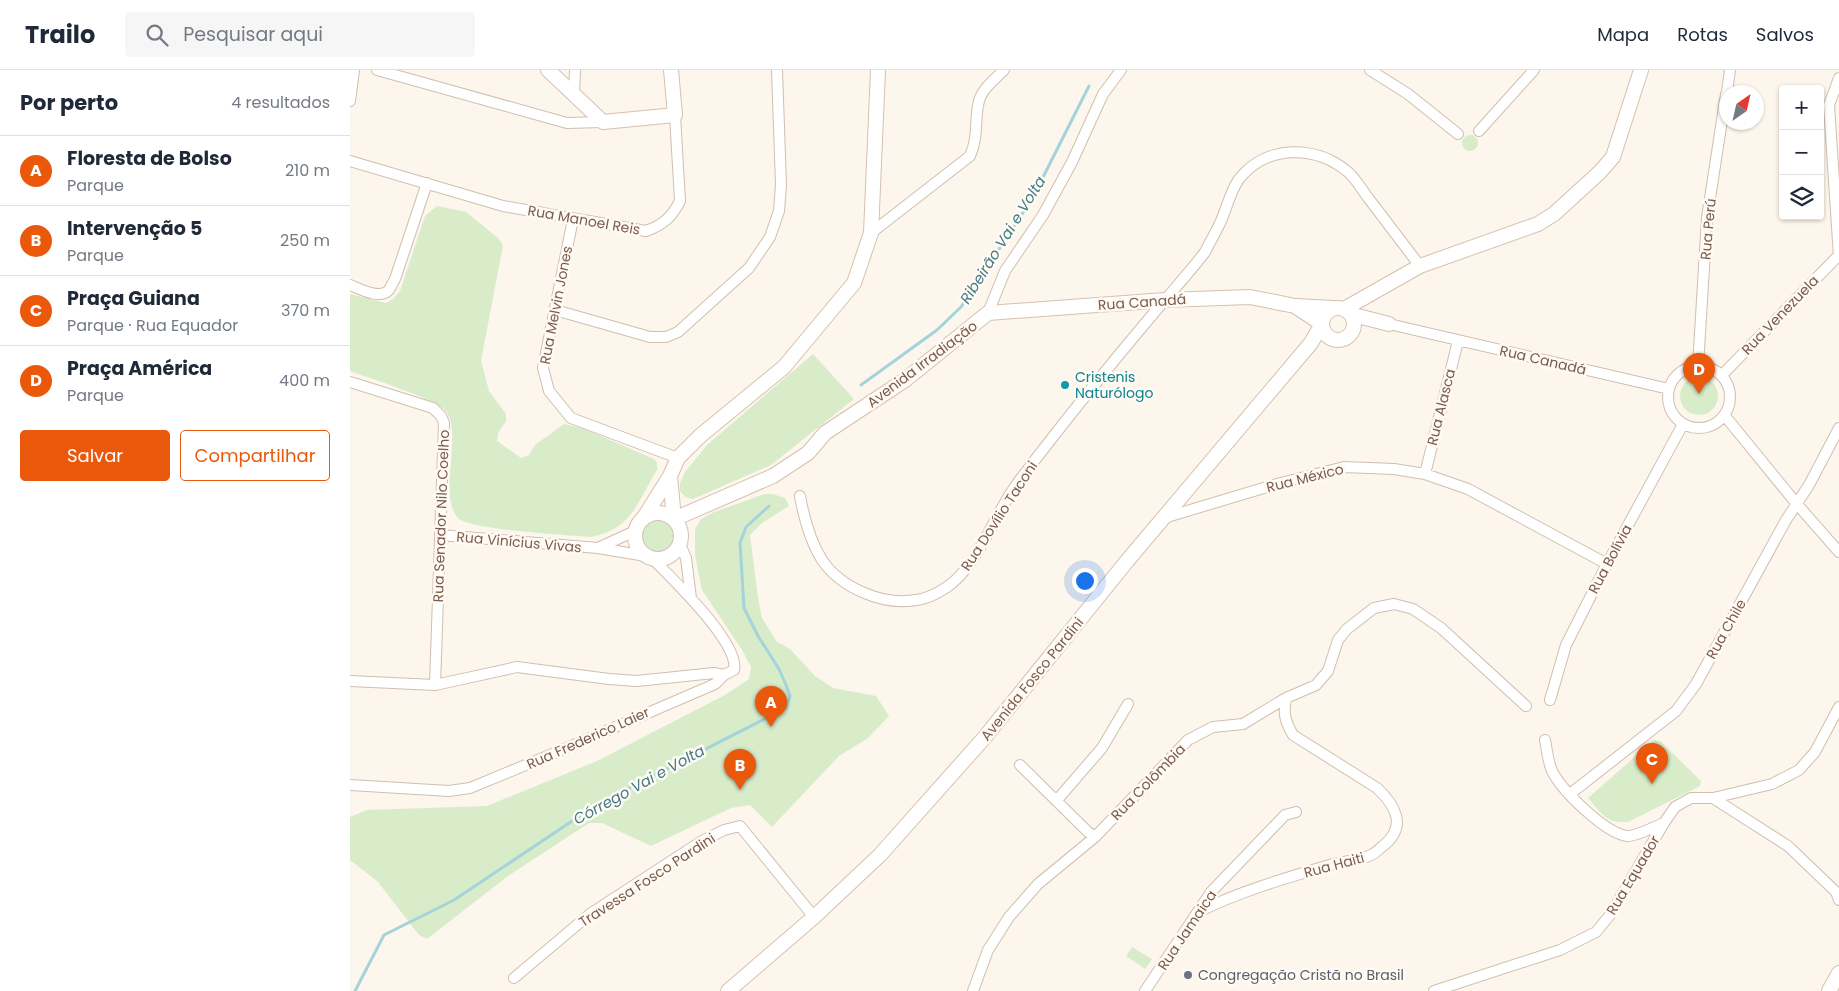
<!DOCTYPE html>
<html lang="pt">
<head>
<meta charset="utf-8">
<style>
  :root { --surface:#fff; --page:#f6f6f7; --text:#1f2937; --muted:#747a83; --line:#e0e1e3; --accent:#ea580c }
  body { margin:0; font-family:Poppins,sans-serif; background:var(--page); color:var(--text) }
  .controls { position:absolute; right:15px; top:15px; display:grid; overflow:hidden; border-radius:5px; box-shadow:0 1px 4px #0004 }
  .controls button { width:45px; height:45px; display:grid; place-items:center; padding:0; border:0; border-bottom:1px solid var(--line); background:var(--surface); color:var(--text); font:25px sans-serif }
  .compass { position:absolute; left:1369px; top:15px; width:45px; height:45px; border-radius:50%; background:var(--surface); box-shadow:0 1px 4px #0004; rotate:34deg }
  .you { position:absolute; left:734px; top:510px; width:18px; height:18px; margin:-12px; border:4px solid #fff; border-radius:50%; background:#1a73e8; box-shadow:0 0 0 8px #1a73e833 }
  .badge { display:grid; place-items:center; width:32px; height:32px; border-radius:50%; background:var(--accent); color:#fff; font-size:16px; font-weight:700 }
  .pin { position:absolute; translate:-50% -41px; filter:drop-shadow(0 1px 2px #0008) }
  .pin::after { content:''; position:absolute; top:26px; width:18px; height:15px; background:inherit; clip-path:polygon(0 0,100% 0,50% 100%) }
  .list { margin:0; padding:0; list-style:none }
  h2 { display:flex; justify-content:space-between; align-items:center; height:65px; margin:0; padding:0 20px; font-size:21px }
  h2 small { font-size:16px; font-weight:400; color:var(--muted) }
  .list li { display:grid; grid-template-columns:32px 1fr auto; gap:15px; align-items:center; box-sizing:border-box; height:70px; padding:0 20px; border-top:1px solid var(--line) }
  .list b { display:block; font-size:19px; white-space:nowrap }
  .list p { margin:0; font-size:16px; white-space:nowrap; color:var(--muted) }
  .list em { font-size:16px; font-style:normal; color:var(--muted) }
  .actions { display:flex; gap:10px; padding:15px 20px }
  .actions a { flex:1; padding:11px 0; border:1px solid var(--accent); border-radius:5px; text-align:center; font-size:18px; color:var(--accent) }
  .actions .main { background:var(--accent); color:#fff }
  .icon { flex:none; width:28px; height:28px; fill:none; stroke:currentColor; stroke-width:2; stroke-linecap:round; stroke-linejoin:round }
  .map { position:relative; flex:none; width:1489px; height:921px; overflow:hidden }
  header { display:flex; align-items:center; gap:30px; box-sizing:border-box; height:70px; padding:0 25px; background:var(--surface); border-bottom:1px solid var(--line) }
  header strong { font-size:24px }
  nav { display:flex; gap:28px; margin-inline-start:auto; font-size:18px }
  .search { width:350px; height:45px; background:var(--page); display:flex; align-items:center; gap:12px; box-sizing:border-box; padding:0 18px; border-radius:5px; color:var(--muted); font-size:19px }
  main { display:flex }
  aside { flex:1; background:var(--surface) }
  .map>svg:first-child { display:block }
  .green { fill:#d8ecc9 }
  .lines { fill:none; stroke-linecap:round; stroke-linejoin:round }
  .stream { stroke:#a5d3da; stroke-width:3 }
  .street-casing { stroke:#d1beb0; stroke-width:12 }
  .secondary-casing { stroke:#d6c0b0; stroke-width:16 }
  .street { stroke:#fff; stroke-width:10 }
  .secondary { stroke:#fff; stroke-width:14 }
  .culture-dot { fill:#0f9aa8; stroke:#fffaf3; stroke-width:2 }
  .worship-dot { fill:#6b7280; stroke:#fffaf3; stroke-width:2 }
  .labels { text-anchor:middle; stroke-width:5; stroke-linejoin:round; paint-order:stroke }
  .street-label { font-size:14px; fill:#7a5c4d; stroke:#fffaf3 }
  .culture-label { font-size:14px; fill:#0d838f; stroke:#fffaf3; text-anchor:start }
  .worship-label { font-size:14px; fill:#5b616d; stroke:#fffaf3; text-anchor:start }
  .water-label { font-size:15px; font-style:italic; fill:#437c86; stroke:#fffaf3 }
</style>
</head>
<body>
<header>
<strong>Trailo</strong>
<div class="search"><svg class="icon" aria-label="search" viewBox="0 0 24 24"><circle cx="10" cy="10" r="6"/><path d="M15 15l6 6"/></svg>Pesquisar aqui</div>
<nav><a>Mapa</a><a>Rotas</a><a>Salvos</a></nav>
</header>
<main>
<aside>
<h2>Por perto<small>4 resultados</small></h2>
<ul class="list">
<li><span class="badge">A</span><div><b>Floresta de Bolso</b><p>Parque</p></div><em>210 m</em></li>
<li><span class="badge">B</span><div><b>Intervenção 5</b><p>Parque</p></div><em>250 m</em></li>
<li><span class="badge">C</span><div><b>Praça Guiana</b><p>Parque · Rua Equador</p></div><em>370 m</em></li>
<li><span class="badge">D</span><div><b>Praça América</b><p>Parque</p></div><em>400 m</em></li>
</ul>
<div class="actions"><a class="main">Salvar</a><a>Compartilhar</a></div>
</aside>
<div class="map">
<svg width="1489" height="921" viewBox="0 0 1489 921">
  <rect width="100%" height="100%" fill="#fdf6ec"/>
  <path class="green" d="M1112 73a8 8 0 1 1 16 0a8 8 0 1 1-16 0Z
    M 87,136 L 116,142 L 148,168 L 153,175 L 131,291 L 139,321 L 156,344 L 156,351 L 148,363 L 147,371 L 171,388 L 179,385 L 185,375 L 214,354 L 232,358 L 304,389 L 307,393 L 307,400 C 287,432 282,460 240,467 C 217,465 121,460 108,448 C 87,425 114,361 95,340 C 83,328 19,308 0,301 L 0,224 L 36,233 L 43,229 L 50,221 L 75,146 Z
    M 463,284 L 504,329 L 421,395 L 343,429 L 335,427 L 330,421 L 330,413 L 335,402 L 357,375 Z
    M1330 326a19 19 0 1 1 38 0a19 19 0 1 1-38 0Z
    M 415,424 L 423,424 L 435,428 L 439,436 L 412,453 L 400,465 L 408,528 L 412,548 L 427,572 L 440,579 L 465,606 L 483,618 L 526,626 L 539,646 L 518,668 L 489,686 L 422,757 L 400,735 L 381,738 L 301,776 L 252,753 L 239,753 L 158,806 L 77,869 L 69,865 L 28,812 L 0,790 L 0,747 L 17,740 L 137,736 L 247,691 L 375,625 L 399,609 L 401,597 L 392,580 L 352,520 L 345,485 L 345,459 L 351,449 L 364,442 Z
    M291 466a17 17 0 1 1 34 0a17 17 0 1 1-34 0Z
    M 1304,670 L 1310,671 L 1351,711 L 1350,716 L 1278,752 C 1255,753 1252,744 1238,728 Z
    M 782,877 L 802,889 L 795,899 L 776,886 Z"/>
  <g class="lines">
    <path class="stream" d="M 511,315 L 587,260 L 611,237 L 682,129 L 739,16
      M 5,921 L 34,865 L 104,830 L 246,735 L 436,638 L 440,626 L 436,615 L 429,599 L 408,566 L 394,538 L 390,473 L 396,457 L 419,436"/>
    <g class="street-casing">
      <path id="street" d="M 27,0 L 217,53 L 253,52
        M 1020,0 L 1058,24 L 1108,64
        M 1489,8 L 1479,35 L 1489,187
        M 1377,22 L 1380,0
        M 224,25 L 225,0
        M 0,31 L 4,0
        M 1129,61 L 1184,0
        M 0,91 L 153,136 L 296,161 C 313,155 322,147 330,131 L 325,45
        M 223,149 L 193,298 L 199,321 L 221,348 L 328,388
        M 521,163 L 620,86 C 629,66 624,50 629,31 C 632,19 645,9 654,0
        M 0,215 C 10,219 30,230 39,220 C 41,217 43,212 45,209 L 77,113
        M 205,240 L 300,267 L 316,267 L 328,262 L 399,198 L 420,167 L 429,141 L 431,115 L 427,0
        M 638,243 L 655,201 L 693,145 L 722,92 L 753,24 L 771,0
        M 1039,254 L 1319,319
        M1318 327a31 31 0 1 1 62 0a31 31 0 1 1-62 0Z
        M 1348,296 L 1357,148 L 1376,24
        M 1372,305 L 1489,185
        M 0,312 L 83,338 L 91,346 L 94,353 L 85,615
        M 1375,346 L 1446,433 L 1489,482
        M 1075,404 L 1108,271
        M 450,426 C 454,448 460,471 472,490 C 491,518 533,536 566,530 C 576,529 588,523 597,517 C 629,495 645,442 669,411 C 715,350 764,290 814,231 C 828,215 842,199 855,182 C 860,172 866,162 871,151 C 877,137 880,122 889,109 C 916,75 965,74 998,102 C 1006,109 1012,120 1019,129 C 1036,151 1053,174 1070,196
        M 817,447 L 927,414 L 994,397 L 1044,399 L 1075,404 L 1118,419 L 1257,494
        M 90,465 L 248,478 L 296,486
        M 330,474 L 336,488 L 341,528
        M 248,478 L 285,461
        M 0,611 L 85,615 L 167,597 L 259,609 L 287,611 L 364,603 L 374,605
        M 1200,630 L 1216,575 L 1257,494 L 1333,354
        M 1195,670 C 1197,680 1198,692 1202,701 C 1212,721 1255,763 1277,766 C 1285,767 1306,756 1314,753
        M 670,695 L 738,762 L 745,767
        M 0,715 L 99,721 L 120,718 L 212,680 L 365,614 L 374,605 L 384,600 C 390,573 322,509 303,489
        M 1220,724 L 1326,641 L 1346,614 L 1436,450 L 1459,415 L 1489,358
        M 1363,728 L 1438,776 L 1486,822 L 1489,830
        M 707,730 L 752,678 L 778,634
        M 850,841 C 891,821 936,808 980,795 C 993,791 1009,791 1021,785 C 1026,783 1030,778 1033,776 C 1058,756 1045,735 1027,718 L 943,665 C 935,651 933,644 936,628
        M 164,908 L 240,844 L 352,771 L 374,760 L 390,756 L 464,847
        M 623,921 L 638,880 L 659,847 L 688,814 L 745,767 L 838,670 L 863,657 L 893,654 L 936,628 L 966,615 L 978,601 L 988,570 L 997,559 L 1024,538 L 1044,534 L 1063,539 L 1091,558 L 1176,636
        M 795,921 L 861,822 L 935,745 L 946,742
        M 1084,921 L 1210,880 L 1246,862 L 1260,845 L 1314,753 L 1325,737 L 1341,728 L 1363,728 L 1422,714 L 1449,700 L 1465,682 L 1489,637"/>
    </g>
    <g class="secondary-casing">
      <path id="secondary" d="M 198,0 L 253,52 L 325,45 L 321,0
        M972 254a16 16 0 1 1 32 0a16 16 0 1 1-32 0Z
        M 994,239 L 1070,196 L 1188,154 L 1204,144 L 1250,102 L 1263,87 L 1291,0
        M 1000,244 L 1039,254
        M 320,406 L 324,449 L 423,406 L 458,383 L 475,363 L 555,310 L 638,243 L 815,230 L 900,227 L 945,236 L 984,238
        M285 466a23 23 0 1 1 46 0a23 23 0 1 1-46 0Z
        M 293,449 L 320,406 L 328,388 L 350,366 L 434,297 L 504,213 L 521,163 L 528,0
        M 378,921 L 464,847 L 530,785 L 635,667 L 777,491 L 961,273 L 972,254 L 945,236
        M 1479,921 L 1489,903"/>
    </g>
    <use href="#street" class="street"/>
    <use href="#secondary" class="secondary"/>
  </g>
  <circle class="culture-dot" cx="715" cy="315" r="5"/>
  <circle class="worship-dot" cx="838" cy="905" r="5"/>
  <g class="labels">
    <g class="street-label">
      <text transform="translate(234 150) rotate(10)" y="5">Rua Manoel Reis</text>
      <text transform="translate(1358 159) rotate(-85)" y="5">Rua Perú</text>
      <text transform="translate(792 232) rotate(-4)" y="5">Rua Canadá</text>
      <text transform="translate(206 235) rotate(-79)" y="5">Rua Melvin Jones</text>
      <text transform="translate(1430 245) rotate(-46)" y="5">Rua Venezuela</text>
      <text transform="translate(1193 290) rotate(13)" y="5">Rua Canadá</text>
      <text transform="translate(572 294) rotate(-37)" y="5">Avenida Irradiação</text>
      <text transform="translate(1091 337) rotate(-76)" y="5">Rua Alasca</text>
      <text transform="translate(955 408) rotate(-14)" y="5">Rua México</text>
      <text transform="translate(91 446) rotate(-88)" y="5">Rua Senador Nilo Coelho</text>
      <text transform="translate(649 446) rotate(-57)" y="5">Rua Dovílio Taconi</text>
      <text transform="translate(169 472) rotate(5)" y="5">Rua Vinícius Vivas</text>
      <text transform="translate(1260 489) rotate(-62)" y="5">Rua Bolívia</text>
      <text transform="translate(1376 559) rotate(-61)" y="5">Rua Chile</text>
      <text transform="translate(682 609) rotate(-51)" y="5">Avenida Fosco Pardini</text>
      <text transform="translate(238 668) rotate(-24)" y="5">Rua Frederico Laier</text>
      <text transform="translate(798 712) rotate(-46)" y="5">Rua Colômbia</text>
      <text transform="translate(984 795) rotate(-15)" y="5">Rua Haiti</text>
      <text transform="translate(1283 805) rotate(-59)" y="5">Rua Equador</text>
      <text transform="translate(297 810) rotate(-33)" y="5">Travessa Fosco Pardini</text>
      <text transform="translate(837 860) rotate(-56)" y="5">Rua Jamaica</text>
    </g>
    <g class="culture-label">
      <text x="725" y="312">Cristenis<tspan x="725" dy="16">Naturólogo</tspan></text>
    </g>
    <g class="worship-label">
      <text x="848" y="910">Congregação Cristã no Brasil</text>
    </g>
    <g class="water-label">
      <text transform="translate(653 170) rotate(-58)" y="5">Ribeirão Vai e Volta</text>
      <text transform="translate(289 715) rotate(-29)" y="5">Córrego Vai e Volta</text>
    </g>
  </g>
</svg>
<div class="controls">
<button>+</button>
<button>−</button>
<button><svg class="icon" aria-label="layers" viewBox="0 0 24 24"><path d="M12 4l9 5-9 5-9-5zM3 14l9 5 9-5"/></svg></button>
</div>
<svg class="compass" viewBox="-18 -18 36 36"><path d="M0-13l5 13h-10z" fill="#e53935"/><path d="M0 13l5-13h-10z" fill="#747a83"/></svg>
<div class="you"></div>
<div class="pin badge" style="left:421px;top:657px">A</div>
<div class="pin badge" style="left:390px;top:720px">B</div>
<div class="pin badge" style="left:1302px;top:714px">C</div>
<div class="pin badge" style="left:1349px;top:324px">D</div>
</div>
</main>
</body>
</html>
